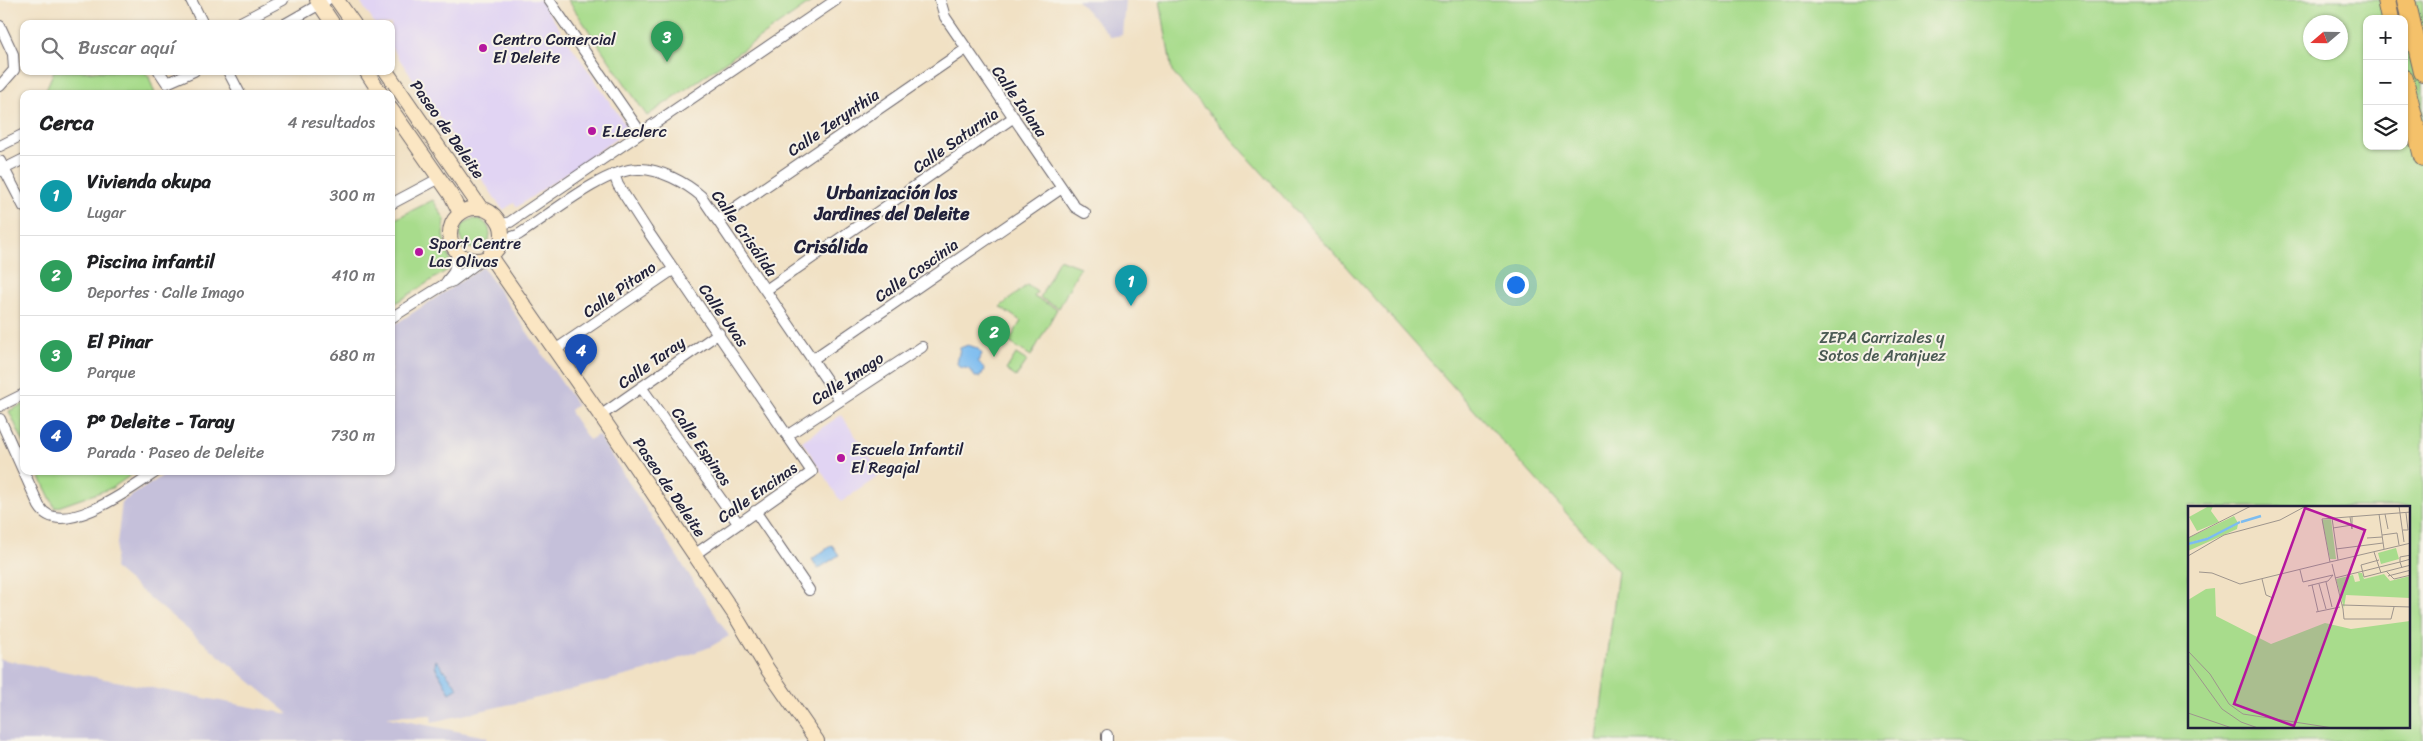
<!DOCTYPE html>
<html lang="es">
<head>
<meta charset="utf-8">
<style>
  :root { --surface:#fff; --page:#f6f6f6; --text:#202124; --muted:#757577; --line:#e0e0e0; --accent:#b5179e }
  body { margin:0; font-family:Sriracha,sans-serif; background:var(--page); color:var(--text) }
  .controls { position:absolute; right:15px; top:15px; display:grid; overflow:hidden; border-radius:10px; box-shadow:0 1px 4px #0004 }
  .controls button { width:45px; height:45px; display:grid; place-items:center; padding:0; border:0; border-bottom:1px solid var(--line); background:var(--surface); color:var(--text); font:25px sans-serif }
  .compass { position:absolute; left:2303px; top:15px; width:45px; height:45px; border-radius:50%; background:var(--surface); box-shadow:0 1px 4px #0004; rotate:250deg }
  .you { position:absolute; left:1515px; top:284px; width:18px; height:18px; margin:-12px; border:4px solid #fff; border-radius:50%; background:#1a73e8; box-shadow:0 0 0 8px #1a73e833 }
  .badge { display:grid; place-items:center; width:32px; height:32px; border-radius:50%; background:var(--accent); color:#fff; font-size:16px; font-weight:700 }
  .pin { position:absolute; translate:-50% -41px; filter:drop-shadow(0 1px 2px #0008) }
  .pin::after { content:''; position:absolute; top:26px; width:18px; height:15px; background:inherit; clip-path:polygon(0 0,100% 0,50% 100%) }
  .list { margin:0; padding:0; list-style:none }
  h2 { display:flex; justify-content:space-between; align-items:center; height:65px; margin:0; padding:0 20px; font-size:21px }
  h2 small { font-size:16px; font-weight:400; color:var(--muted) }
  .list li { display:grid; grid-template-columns:32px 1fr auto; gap:15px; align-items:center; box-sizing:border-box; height:80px; padding:0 20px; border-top:1px solid var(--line) }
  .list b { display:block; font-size:19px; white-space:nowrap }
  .list p { margin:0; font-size:16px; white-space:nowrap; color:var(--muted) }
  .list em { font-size:16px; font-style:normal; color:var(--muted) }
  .icon { flex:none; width:28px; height:28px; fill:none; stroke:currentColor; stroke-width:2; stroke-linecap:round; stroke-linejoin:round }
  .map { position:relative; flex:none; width:2423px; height:741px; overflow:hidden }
  .search { position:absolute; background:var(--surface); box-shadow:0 1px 4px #0004; left:20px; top:20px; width:375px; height:55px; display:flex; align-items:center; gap:12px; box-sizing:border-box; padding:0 18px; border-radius:10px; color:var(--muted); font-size:19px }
  .panel { position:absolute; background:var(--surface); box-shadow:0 1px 4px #0004; left:20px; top:90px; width:375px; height:385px; border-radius:10px }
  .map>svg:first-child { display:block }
  .built { fill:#e1d4f3 }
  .industrial { fill:#c5c0da }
  .green { fill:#a8dc8c; stroke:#657f64; fill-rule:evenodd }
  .water { fill:#7cbcf0; stroke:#4f6f96 }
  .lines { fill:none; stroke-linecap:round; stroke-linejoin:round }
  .minor-casing { stroke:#6a656b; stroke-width:12 }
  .secondary-casing { stroke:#6a656b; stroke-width:16 }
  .motorway-casing { stroke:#6a656b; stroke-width:20 }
  .minor { stroke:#fff; stroke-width:10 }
  .secondary { stroke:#fbe6c3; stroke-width:14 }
  .motorway { stroke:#f4c16a; stroke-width:18 }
  .poi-dot { fill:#b5179e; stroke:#f7f3e8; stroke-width:2 }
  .labels { text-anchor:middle; stroke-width:4; stroke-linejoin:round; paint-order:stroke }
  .poi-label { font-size:16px; fill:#22223b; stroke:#f7f3e8; text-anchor:start }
  .street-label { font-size:16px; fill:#22223b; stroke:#f7f3e8 }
  .park-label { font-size:16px; fill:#4a5a53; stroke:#f7f3e8 }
  .neighbourhood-label { font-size:18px; font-weight:bold; fill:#22223b; stroke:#f7f3e8 }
  .quarter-label { font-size:19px; font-weight:bold; fill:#22223b; stroke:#f7f3e8 }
  .inset-river { fill:none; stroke:#7cbcf0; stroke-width:2.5 }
  .inset-road { fill:none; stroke:#9e958d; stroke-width:1 }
  .view { fill:#b5179e; fill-opacity:0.15; stroke:#b5179e; stroke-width:2.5 }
  .inset-edge { fill:none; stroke:#22223b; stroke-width:2.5 }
</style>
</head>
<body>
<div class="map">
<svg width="2423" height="741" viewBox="0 0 2423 741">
  <rect width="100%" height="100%" fill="#f7f3e8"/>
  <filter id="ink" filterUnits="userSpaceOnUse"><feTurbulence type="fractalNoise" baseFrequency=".02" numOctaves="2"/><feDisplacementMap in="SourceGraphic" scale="10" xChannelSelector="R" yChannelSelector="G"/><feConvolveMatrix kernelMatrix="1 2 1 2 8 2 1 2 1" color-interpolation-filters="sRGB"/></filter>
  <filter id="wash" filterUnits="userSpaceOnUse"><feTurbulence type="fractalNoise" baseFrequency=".0096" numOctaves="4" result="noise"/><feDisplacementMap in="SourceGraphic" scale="20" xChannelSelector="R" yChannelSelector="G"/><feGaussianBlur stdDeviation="1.12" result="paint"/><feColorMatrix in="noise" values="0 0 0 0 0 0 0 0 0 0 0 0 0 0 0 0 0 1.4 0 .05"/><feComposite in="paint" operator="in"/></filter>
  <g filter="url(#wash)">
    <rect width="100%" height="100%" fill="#f1e1c4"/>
    <path class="built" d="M 359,0 L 540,0 L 629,130 L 517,207 L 514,203 L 503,210 L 391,47 L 391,24 L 375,24 Z
      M 841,415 L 882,474 L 841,502 L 802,441 Z"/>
    <path class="industrial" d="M 1077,0 L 1125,0 L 1122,35 L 1111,37 Z
      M 483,267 L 577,405 L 570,410 L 572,415 L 589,440 L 598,435 L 729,636 L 710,647 L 645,671 L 542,697 L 432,722 L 431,715 L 385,717 L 487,737 L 487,741 L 0,741 L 0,659 L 289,714 L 114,568 L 122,502 L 170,471 L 391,471 L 391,327 Z"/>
    <path class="green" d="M 568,0 L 814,0 L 647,116 Z
      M 1160,0 L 2423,0 L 2423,741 L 1597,741 L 1618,571 L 1172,72 ZM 2367,19 L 2404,19 L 2404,146 L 2367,146 ZM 2310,22 L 2340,22 L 2340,52 L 2310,52 ZM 2189,507 L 2409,507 L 2409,727 L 2189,727 Z
      M 54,71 L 144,71 L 149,77 L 155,94 L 44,94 Z
      M 433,200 L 445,220 L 443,236 L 450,260 L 449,269 L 391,306 L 391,221 Z
      M460 234a15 15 0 1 1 30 0a15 15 0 1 1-30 0Z
      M 1059,259 L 1080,267 L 1059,308 L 1040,298 Z
      M 1027,285 L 1037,292 L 1034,297 L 1057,309 L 1031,356 L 1009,342 L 1021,321 L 1000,307 Z
      M 1016,354 L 1027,361 L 1016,377 L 1006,370 Z
      M 24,404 L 24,443 L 9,411 Z
      M 37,471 L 137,471 L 112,488 L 55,508 Z"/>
    <path class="water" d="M 968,345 L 977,348 L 982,354 L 978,361 L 985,370 L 980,377 L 975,377 L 969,369 L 960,367 L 957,364 L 960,348 Z
      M 832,545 L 839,555 L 818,569 L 812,559 Z
      M 436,660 L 458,688 L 450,693 L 435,666 Z"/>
  </g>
  <g filter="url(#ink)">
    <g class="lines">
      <g class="minor-casing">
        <path id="minor" d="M 191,0 L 203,24
          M 549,0 L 641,133
          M 940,0 L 945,17 L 1075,207 L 1085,213
          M 237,24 L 283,0
          M 285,24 L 327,0
          M 0,26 L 13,54 L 14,70 L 0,86
          M 159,71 L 167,83 L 194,71
          M 228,71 L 240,94
          M 0,146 L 24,134
          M 0,161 L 24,207
          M 0,171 L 24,159
          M 614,174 L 618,185 L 647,230 L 812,472 L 694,555
          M 391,204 L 438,179
          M 717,220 L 966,49
          M 499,225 L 510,222 L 836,0
          M 501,237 L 509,238 L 518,235 C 548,216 604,169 638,169 C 659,168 686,183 701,196 L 840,400
          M 447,281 L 454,272 L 457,252
          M 766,290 L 1014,117
          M 391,318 L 445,284 L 453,281 L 484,258
          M 555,350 L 674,269
          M 813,359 L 1062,188
          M 641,387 L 738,523
          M 0,406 L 24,394
          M 600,416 L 719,333
          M 0,419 L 39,506 C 60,542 135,486 157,471
          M 788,435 L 922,347
          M 755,511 L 809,590
          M 1107,741 L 1107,735"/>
      </g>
      <g class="secondary-casing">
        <path id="secondary" d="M 317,0 L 333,24
          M 337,0 L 354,24
          M 366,71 L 381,94
          M 386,71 L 480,207
          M 391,109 L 451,195 L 460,213
          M450 234a26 26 0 1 1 52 0a26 26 0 1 1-52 0Z
          M 489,255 L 614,435 L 733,612 L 766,667 L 817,741"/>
      </g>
      <g class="motorway-casing">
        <path id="motorway" d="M 2386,0 L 2390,19
          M 2406,0 L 2423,72
          M 2404,79 L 2423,157"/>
      </g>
      <use href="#minor" class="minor"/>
      <use href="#secondary" class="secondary"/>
      <use href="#motorway" class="motorway"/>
    </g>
  </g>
  <g class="poi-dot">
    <circle cx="483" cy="48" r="5"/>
    <circle cx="592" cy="131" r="5"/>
    <circle cx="419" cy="252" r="5"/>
    <circle cx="841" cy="458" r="5"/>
  </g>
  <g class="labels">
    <g class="poi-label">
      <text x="493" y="45">Centro Comercial<tspan x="493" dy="18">El Deleite</tspan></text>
      <text x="602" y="137">E.Leclerc</text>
      <text x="429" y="249">Sport Centre<tspan x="429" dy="18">Las Olivas</tspan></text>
      <text x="851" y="455">Escuela Infantil<tspan x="851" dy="18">El Regajal</tspan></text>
    </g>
    <g class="street-label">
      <text transform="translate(1020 101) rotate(55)" y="6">Calle Iolana</text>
      <text transform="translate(833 122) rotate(-34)" y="6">Calle Zerynthia</text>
      <text transform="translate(448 129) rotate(55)" y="6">Paseo de Deleite</text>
      <text transform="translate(955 140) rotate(-35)" y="6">Calle Saturnia</text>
      <text transform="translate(745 233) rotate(55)" y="6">Calle Crisálida</text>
      <text transform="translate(916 270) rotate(-35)" y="6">Calle Coscinia</text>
      <text transform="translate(619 289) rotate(-35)" y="6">Calle Pitano</text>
      <text transform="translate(724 315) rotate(55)" y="6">Calle Uvas</text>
      <text transform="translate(651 362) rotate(-35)" y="6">Calle Taray</text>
      <text transform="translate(847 378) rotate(-33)" y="6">Calle Imago</text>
      <text transform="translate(702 446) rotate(55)" y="6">Calle Espinos</text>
      <text transform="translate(670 487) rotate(56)" y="6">Paseo de Deleite</text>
      <text transform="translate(757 492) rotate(-35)" y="6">Calle Encinas</text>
    </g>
    <g class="park-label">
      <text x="1882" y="343">ZEPA Carrizales y<tspan x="1882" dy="18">Sotos de Aranjuez</tspan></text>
    </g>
    <g class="neighbourhood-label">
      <text x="892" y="199">Urbanización los<tspan x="892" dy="21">Jardines del Deleite</tspan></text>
    </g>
    <g class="quarter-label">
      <text x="831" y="253">Crisálida</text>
    </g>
  </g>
  <g transform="translate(2188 506)">
    <rect width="222" height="222" fill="#f1e1c4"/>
    <path d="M 21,0 L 25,0 L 23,5 L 31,16 L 9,25 L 1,11 ZM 46,10 L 50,17 L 19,32 L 0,37 L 0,32 ZM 143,13 L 148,53 L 142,53 L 134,14 ZM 50,18 L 49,23 L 0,45 L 0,39 L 20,33 ZM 208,42 L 211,53 L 193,58 L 190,47 ZM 170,67 L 174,67 L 176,73 L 196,68 L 202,75 L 222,70 L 222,92 L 158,89 L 156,102 L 148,73 L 165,69 L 167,76 L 172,75 ZM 27,82 L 28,110 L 83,138 L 137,117 L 163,123 L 222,115 L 222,222 L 0,222 L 0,94 L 18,83 Z" fill="#a8dc8c"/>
    <path class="inset-river" d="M 53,16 L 73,10M 0,38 L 19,33 L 52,16"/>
    <path class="inset-road" d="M 211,0 L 216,36M 191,8 L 196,43M 197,8 L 200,23M 162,11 L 164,23 L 164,10M 144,12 L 150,54M 145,22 L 164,19M 215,24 L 220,24 L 218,7M 194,29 L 209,27 L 211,39M 0,32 L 63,0M 179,32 L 194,31M 148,43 L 195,37M 186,46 L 193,67M 0,50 L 36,29 L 92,14 L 118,0M 191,54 L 173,59 L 176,71 L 223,59M 142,56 L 134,13 L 223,6M 142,56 L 223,37M 144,58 L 155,103M 214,62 L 212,56 L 223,53M 112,64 L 115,76 L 145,69M 198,65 L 206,73 L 223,69M 11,66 L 24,67 L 52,78 L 142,56M 200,70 L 223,64M 147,72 L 212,56 L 212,51 L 223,49M 74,73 L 78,89 L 85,92M 138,76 L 144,101M 131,78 L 138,103M 124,79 L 130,105M 120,80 L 140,75 L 145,69M 154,99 L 223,101M 155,103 L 156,113 L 203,113 L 206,101M 128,106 L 152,101M 0,145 L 22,168 L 41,198 L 55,208 L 145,222M 0,156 L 34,203 L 53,216 L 70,222M 0,207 L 44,222"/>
    <path class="view" d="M 117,2 L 177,24 L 106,220 L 46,198 Z"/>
    <rect width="222" height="222" class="inset-edge"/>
  </g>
</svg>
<div class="controls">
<button>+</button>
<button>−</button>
<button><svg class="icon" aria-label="layers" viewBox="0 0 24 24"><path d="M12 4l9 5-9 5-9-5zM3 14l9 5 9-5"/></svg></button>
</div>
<svg class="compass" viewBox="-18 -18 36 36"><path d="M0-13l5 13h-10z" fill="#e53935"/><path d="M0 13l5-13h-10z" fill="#757577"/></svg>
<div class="you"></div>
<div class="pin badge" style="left:1131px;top:306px;background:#0f9aa8">1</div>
<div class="pin badge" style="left:994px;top:357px;background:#2e9e5b">2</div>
<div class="pin badge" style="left:667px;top:62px;background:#2e9e5b">3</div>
<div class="pin badge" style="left:581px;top:375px;background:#1a4fb4">4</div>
<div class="search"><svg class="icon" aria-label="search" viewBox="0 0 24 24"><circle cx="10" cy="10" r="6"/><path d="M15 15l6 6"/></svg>Buscar aquí</div>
<section class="panel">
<h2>Cerca<small>4 resultados</small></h2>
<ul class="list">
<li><span class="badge" style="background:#0f9aa8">1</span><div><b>Vivienda okupa</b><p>Lugar</p></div><em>300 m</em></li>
<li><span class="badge" style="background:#2e9e5b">2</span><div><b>Piscina infantil</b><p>Deportes · Calle Imago</p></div><em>410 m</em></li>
<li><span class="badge" style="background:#2e9e5b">3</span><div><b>El Pinar</b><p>Parque</p></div><em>680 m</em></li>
<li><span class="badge" style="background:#1a4fb4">4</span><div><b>Pº Deleite - Taray</b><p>Parada · Paseo de Deleite</p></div><em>730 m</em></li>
</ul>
</section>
</div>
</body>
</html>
